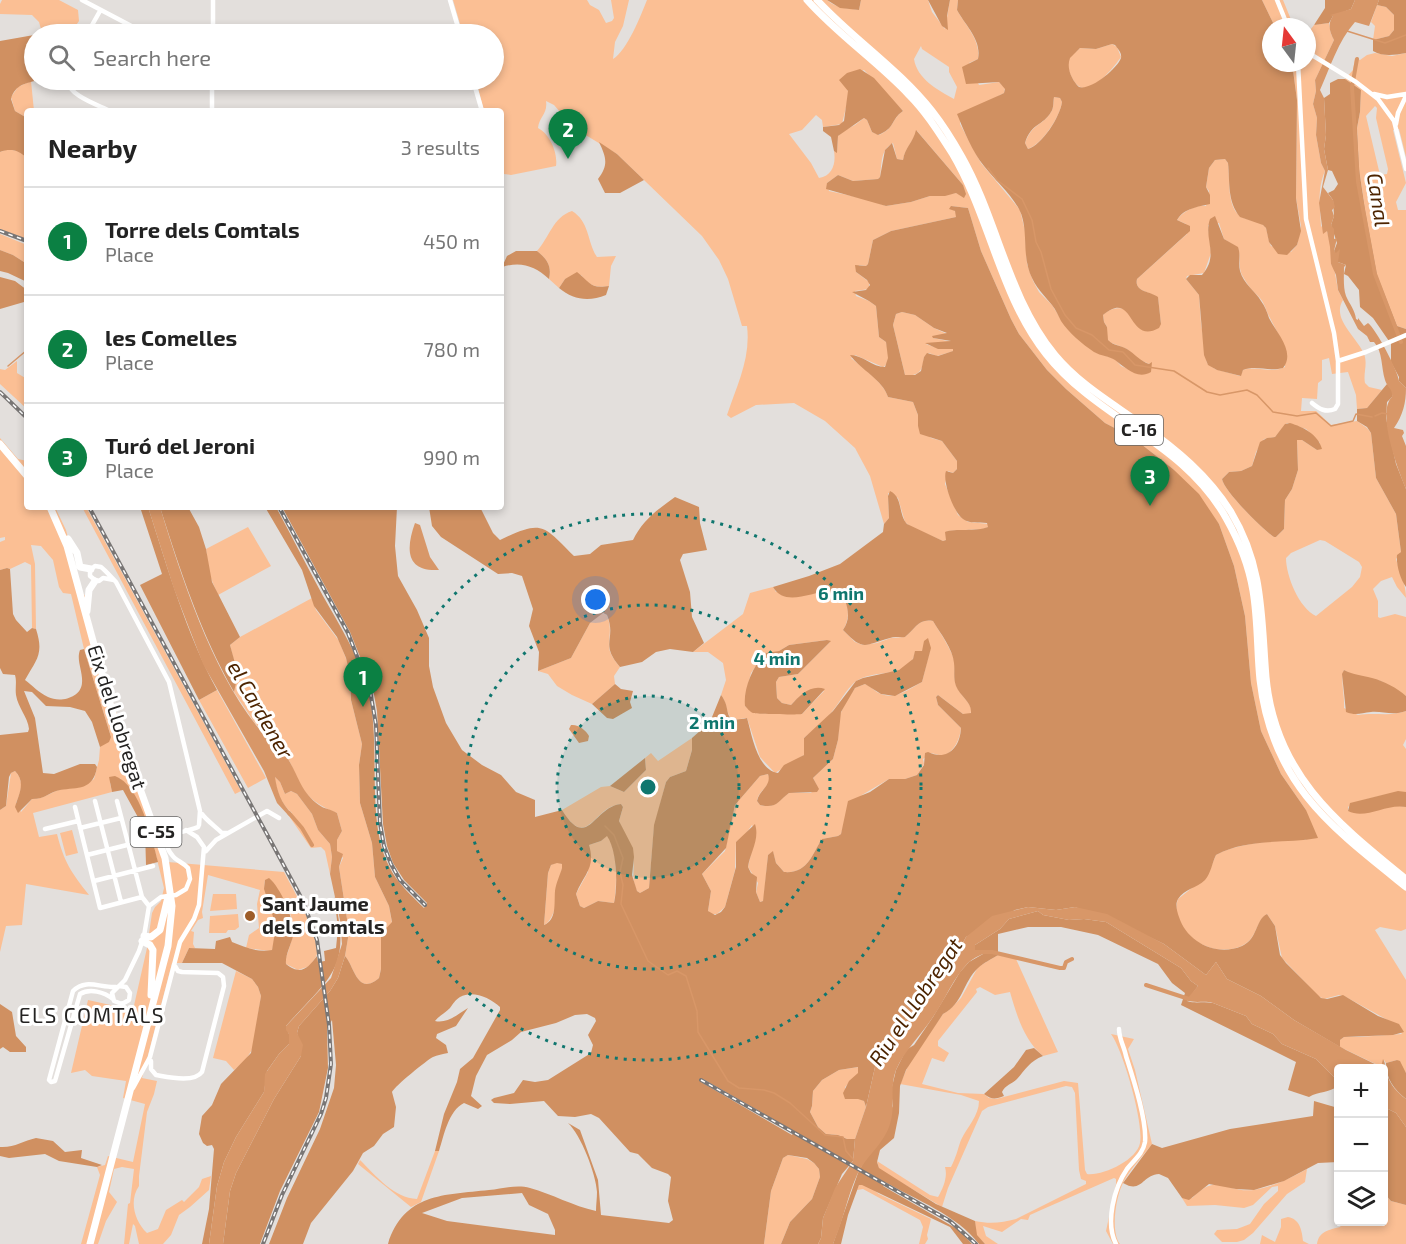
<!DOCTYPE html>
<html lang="en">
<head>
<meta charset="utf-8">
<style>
  :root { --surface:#fff; --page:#f2f2f2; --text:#222; --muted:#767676; --line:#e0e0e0; --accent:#0b8043 }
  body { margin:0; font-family:"Exo 2",sans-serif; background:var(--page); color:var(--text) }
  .controls { position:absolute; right:18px; bottom:18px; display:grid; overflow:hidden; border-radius:6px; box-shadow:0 3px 9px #0003 }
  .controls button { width:54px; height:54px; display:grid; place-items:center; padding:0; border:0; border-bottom:2px solid var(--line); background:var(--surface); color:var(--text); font:30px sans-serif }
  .compass { position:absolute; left:1262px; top:18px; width:54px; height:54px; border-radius:50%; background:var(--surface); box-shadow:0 3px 9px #0003; rotate:345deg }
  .you { position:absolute; left:596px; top:600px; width:21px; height:21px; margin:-15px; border:4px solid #fff; border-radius:50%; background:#1a73e8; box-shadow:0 0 0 9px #1a73e833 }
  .badge { display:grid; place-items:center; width:39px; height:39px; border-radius:50%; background:var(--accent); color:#fff; font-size:20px; font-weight:700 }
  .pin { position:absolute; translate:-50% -50px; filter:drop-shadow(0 2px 3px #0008) }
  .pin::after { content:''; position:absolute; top:32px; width:21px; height:18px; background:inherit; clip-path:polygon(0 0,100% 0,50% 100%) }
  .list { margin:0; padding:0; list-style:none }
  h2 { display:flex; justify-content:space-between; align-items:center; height:78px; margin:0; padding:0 24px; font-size:26px }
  h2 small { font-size:20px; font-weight:400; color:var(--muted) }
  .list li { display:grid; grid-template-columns:39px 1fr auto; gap:18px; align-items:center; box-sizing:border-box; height:108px; padding:0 24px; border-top:2px solid var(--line) }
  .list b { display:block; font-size:22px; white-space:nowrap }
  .list p { margin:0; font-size:20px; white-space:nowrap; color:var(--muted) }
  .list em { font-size:20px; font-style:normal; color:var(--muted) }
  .icon { flex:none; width:33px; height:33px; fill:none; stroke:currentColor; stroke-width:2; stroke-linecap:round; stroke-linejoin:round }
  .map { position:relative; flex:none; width:1406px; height:1244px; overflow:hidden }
  .search { position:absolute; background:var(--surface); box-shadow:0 3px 9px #0003; left:24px; top:24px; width:480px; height:66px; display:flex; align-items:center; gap:15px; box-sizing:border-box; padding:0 21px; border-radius:33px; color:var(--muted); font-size:22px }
  .panel { position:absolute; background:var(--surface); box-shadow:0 3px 9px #0003; left:24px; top:108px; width:480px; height:402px; border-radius:6px }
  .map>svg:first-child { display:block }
  .green { fill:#fbbf94; fill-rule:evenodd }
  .forest { fill:#d09061; fill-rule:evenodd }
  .water { fill:#d89768 }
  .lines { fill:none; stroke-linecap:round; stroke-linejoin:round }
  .stream { stroke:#d89768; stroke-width:1.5 }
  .canal { stroke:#d89768; stroke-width:4 }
  .minor { stroke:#fff; stroke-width:4.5 }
  .highway { stroke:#fff; stroke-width:7 }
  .rail-casing { stroke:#797675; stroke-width:4 }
  .rail { stroke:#fff; stroke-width:1.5; stroke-dasharray:4.5; stroke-linecap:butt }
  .ring { fill:none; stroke:#0f766e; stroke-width:3; stroke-dasharray:3 6 }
  .poi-dot { fill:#9e5d29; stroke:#fff; stroke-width:2 }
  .labels { text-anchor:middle; stroke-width:6; stroke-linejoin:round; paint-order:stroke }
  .shield { fill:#fff; stroke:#666564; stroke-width:1.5 }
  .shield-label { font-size:18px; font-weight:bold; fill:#242322 }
  .street-label { font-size:20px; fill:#242322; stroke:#fff }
  .poi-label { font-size:20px; font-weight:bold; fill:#242322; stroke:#fff; text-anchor:start }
  .water-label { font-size:21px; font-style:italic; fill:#4d2400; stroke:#fff }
  .neighbourhood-label { font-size:21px; letter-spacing:1.5px; fill:#242322; stroke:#fff }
  .centre { fill:#0f766e; stroke:#fff; stroke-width:3 }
  .ring-label { font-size:18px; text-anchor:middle; font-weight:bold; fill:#0f766e; stroke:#fff; stroke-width:6; stroke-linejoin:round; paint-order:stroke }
</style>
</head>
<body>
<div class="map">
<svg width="1406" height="1244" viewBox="0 0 1406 1244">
  <rect width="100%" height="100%" fill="#e3dfdc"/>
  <path class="green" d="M 2,0 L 59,0 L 78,10 L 79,21 L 70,34 L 37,33 L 41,29 L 39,22 L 32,15 L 0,14 L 0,4 Z
    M 453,0 L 587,0 L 590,5 L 599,10 L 606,23 L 612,21 L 614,18 L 611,0 L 629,0 L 623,26 L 615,42 L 613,59 C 627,51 641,15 647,0 L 827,0 C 837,9 847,8 859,10 L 861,0 L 928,0 L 932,12 L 945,29 L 950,0 L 958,0 L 957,10 C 965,25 981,40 978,59 L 969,63 L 979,85 L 999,82 L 1005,88 L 1004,93 L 1000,95 L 960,120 L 960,124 L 981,163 L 1020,210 L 1025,231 L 1027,264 L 1033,281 L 1039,292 L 1052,305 L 1064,324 L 1076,337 L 1095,352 L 1115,359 L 1121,366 L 1137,373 L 1151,363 L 1149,364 L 1138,359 L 1127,349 L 1109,342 L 1106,336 L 1107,327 L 1104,322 L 1103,315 C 1109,309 1119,306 1127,310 L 1128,314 L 1161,324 L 1158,298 C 1150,291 1134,292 1137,279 L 1187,234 L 1186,224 L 1177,220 C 1182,212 1196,204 1206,206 L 1209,191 L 1206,187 L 1209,168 L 1215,160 L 1225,159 L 1228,163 C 1230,178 1227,201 1237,213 C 1244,222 1261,219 1266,228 C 1268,234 1268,240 1271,246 L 1291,252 L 1297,245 L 1301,226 L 1296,198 L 1297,100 L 1292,63 L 1307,63 L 1307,34 L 1314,25 L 1329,23 L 1331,34 L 1334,40 L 1315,80 L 1316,91 L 1313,104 L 1317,118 L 1316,135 L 1321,163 L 1325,171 C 1317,189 1320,207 1321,226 L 1327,231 L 1331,247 L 1331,264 L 1334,268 L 1338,290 L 1343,300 C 1331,319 1357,337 1364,354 C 1368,364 1363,373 1365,383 L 1369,387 L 1382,390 L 1367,408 L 1357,409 L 1356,395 L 1348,372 L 1332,374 L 1329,358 L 1322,360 L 1322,380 L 1318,383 L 1317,399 L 1302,398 L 1301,411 L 1316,411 L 1331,425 L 1357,421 L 1367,428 L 1371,433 L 1376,478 L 1396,514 L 1401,552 L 1396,559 C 1400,572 1406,585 1406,598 L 1397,587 L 1392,577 L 1381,581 L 1373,589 L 1378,601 L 1378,617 L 1380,618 L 1395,614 L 1406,617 L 1406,696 L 1381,681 L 1353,675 L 1344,670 C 1340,681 1345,696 1344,708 L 1358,715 C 1374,712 1391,717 1406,711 L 1406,739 L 1403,745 L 1406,749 L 1406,792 C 1398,791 1353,801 1348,807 L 1348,811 L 1393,805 L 1406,807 L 1406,929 L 1401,931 L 1380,927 L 1375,930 L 1406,980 L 1406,1073 L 1397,1060 L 1386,1063 L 1384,1060 L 1382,1067 L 1340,1047 L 1340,1040 L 1344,1037 L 1359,1037 L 1402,1034 L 1393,1023 L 1346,997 L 1339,995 L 1324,999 L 1318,996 L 1282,958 L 1275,926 L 1267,914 C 1256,921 1257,937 1245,944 C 1217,962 1167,934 1178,899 L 1207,876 L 1216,855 C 1240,842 1279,840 1306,840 L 1306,810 L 1281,774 L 1261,731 L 1251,683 L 1245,616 L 1234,566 L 1219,524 L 1173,469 L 1132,437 L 1105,423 L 1066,389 L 1047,370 L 1019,334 L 1011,319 L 981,251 L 968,208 L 951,206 L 957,214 L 956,217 L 891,231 L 873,240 L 868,264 L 866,266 L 859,265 L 856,272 L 869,282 L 869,289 L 855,291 L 856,296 L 869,301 L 876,306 L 879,337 L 886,342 C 888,350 891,363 883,367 L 855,355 L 851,358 C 863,368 884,383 888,397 L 913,402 L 918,415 L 918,426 L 931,438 L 942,441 L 957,461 L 957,469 L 953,473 L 948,471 L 945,484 L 958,515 L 968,522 L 989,524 L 988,527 L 983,529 L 947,531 L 946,540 L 943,541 L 911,527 L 905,522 L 898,498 L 888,493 L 889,518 L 884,524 L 870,476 L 855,448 L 825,421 L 794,403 L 756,405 L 731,418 L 727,415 C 737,385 751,358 747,326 L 742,326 L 728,279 L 719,260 L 702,236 L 617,154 L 574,128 L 554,105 L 546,101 C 548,114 539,117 538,128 C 550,134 558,153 556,166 L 511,175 L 504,174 L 501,171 L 501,111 L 484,111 L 476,80 L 494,80 L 494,34 L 463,34 ZM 921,46 L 922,49 L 949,67 L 949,72 L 957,87 L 954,99 C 938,90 917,79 914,59 ZM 864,70 L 903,111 C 890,121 895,128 879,135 L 872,132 L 867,120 L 864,118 L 855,125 L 845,130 L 838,136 L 837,152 L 834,151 C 836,163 833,176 819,178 L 811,163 L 789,134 L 802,130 L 816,115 L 822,120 L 823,127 L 842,124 L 849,95 L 847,88 L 840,80 ZM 917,131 L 963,185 L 962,195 L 956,193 L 930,196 L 911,202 L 886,206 L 870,200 L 829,191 L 827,183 L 838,175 L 853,181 L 878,179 L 880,177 C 882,164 880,150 893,143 L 897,159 L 903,160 C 905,149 913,141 917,131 ZM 1219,223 L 1224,239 L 1238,248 C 1241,257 1238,267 1242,275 C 1247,284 1252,291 1259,297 C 1265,303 1266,312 1270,318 C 1281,340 1285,341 1285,367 C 1271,374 1257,365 1243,370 L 1240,376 L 1215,369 L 1207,363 L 1201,323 L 1199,295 L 1186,279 L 1187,276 L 1204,273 L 1211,253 L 1208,225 ZM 1287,423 L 1306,429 L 1320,443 L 1317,450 L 1302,440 L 1297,440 L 1298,470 L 1292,489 L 1285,500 L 1284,529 L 1276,537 L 1274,537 C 1263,530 1224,491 1222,479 L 1229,472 L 1241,471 L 1252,466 L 1256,452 L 1264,439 L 1275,437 ZM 1320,540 L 1325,541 L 1359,562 L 1362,567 L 1360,577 L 1352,587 L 1316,616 C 1299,608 1286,576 1286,558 L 1291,553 Z
    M 1262,0 L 1283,0 L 1294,27 L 1275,27 Z
    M 1377,5 L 1386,7 L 1394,15 L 1394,30 L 1389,36 L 1373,40 L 1375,26 L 1371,22 Z
    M 1112,44 L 1117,47 L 1121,57 C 1114,67 1099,86 1085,88 C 1075,90 1064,66 1069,58 C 1071,55 1077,51 1080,48 L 1096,49 Z
    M 1375,53 L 1392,56 L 1406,53 L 1406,157 L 1399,129 L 1393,130 L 1406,183 L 1396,202 L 1398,210 L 1406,210 L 1406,329 L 1397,326 L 1377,275 L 1365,210 L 1359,169 L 1357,128 L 1360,112 L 1361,90 L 1345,79 L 1353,70 L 1355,58 L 1360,60 L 1367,55 ZM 1375,106 L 1377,108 L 1376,118 L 1388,169 L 1387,174 L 1380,175 L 1366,116 Z
    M 31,81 L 34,111 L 27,111 L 27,118 L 15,111 L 11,97 L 18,87 Z
    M 1054,97 L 1060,98 L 1062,102 C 1060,117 1042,144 1028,149 L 1025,143 C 1033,122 1043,126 1051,112 C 1054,108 1053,102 1054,97 Z
    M 8,149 L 21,152 L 27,158 L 27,240 L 0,229 L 0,152 Z
    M 572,211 C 590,222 587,242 597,257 L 616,256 L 611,266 L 609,286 C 596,288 589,286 581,275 L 565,279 L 559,288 L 549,279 C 552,266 547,259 537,251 C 549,238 553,217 572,211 Z
    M 0,234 L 27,245 L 27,264 L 13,255 L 0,250 Z
    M 902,312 L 915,315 L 934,328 L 947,334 L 933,338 L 952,342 L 926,344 C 940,350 942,346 954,349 L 954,351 L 937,356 L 929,353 L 924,357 C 923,370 919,377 905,375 L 893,325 L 896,314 Z
    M 17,361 L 17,373 L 27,379 L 24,389 L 27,395 L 27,409 L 0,384 L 0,369 L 5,370 Z
    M 0,438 L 18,459 L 27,461 L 27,507 L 55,507 L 66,530 L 82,592 L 88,600 L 89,615 L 114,706 L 168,862 L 284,872 C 294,891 318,932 317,954 C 316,958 312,962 310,966 L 298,970 L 286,964 L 285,960 C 295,934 297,920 281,896 C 275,888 274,885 265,880 C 262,897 276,910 276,926 C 277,934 274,943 272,950 L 270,951 L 246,948 L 249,935 L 259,928 L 257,904 L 260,890 L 208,875 L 202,912 L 203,918 L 198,920 L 191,931 L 194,932 L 193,944 L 195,948 L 189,948 L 182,963 L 172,963 L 142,1078 L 157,1081 L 154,1094 L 147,1112 L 139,1176 L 139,1186 C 129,1200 134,1221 147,1233 L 158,1229 L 166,1210 L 182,1200 L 184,1202 L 199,1187 L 202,1179 L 211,1176 L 209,1190 L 190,1207 L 179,1215 L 171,1235 L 163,1244 L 139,1244 L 135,1226 L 133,1224 L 129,1244 L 124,1244 L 128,1204 L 130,1203 L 134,1169 L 122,1167 L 114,1169 L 109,1192 L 117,1202 L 106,1221 L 98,1244 L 81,1244 L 100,1175 L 97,1167 L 105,1165 L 108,1156 L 133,1162 L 145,1104 L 123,1098 L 126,1081 L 92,1076 L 85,1070 L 71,1073 L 88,1000 L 133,1010 L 147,948 L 152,913 L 155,907 L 161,901 L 164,888 L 152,839 L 120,778 L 110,783 L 112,792 L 33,813 L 39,837 L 57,834 C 64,862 71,872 89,895 L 26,884 L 22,925 L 6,926 L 0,952 L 0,810 L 6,806 L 11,773 L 15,771 C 25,781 21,792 16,803 L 21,812 L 32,799 C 42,799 47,795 56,791 C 73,785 76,792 94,779 L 99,760 L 100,747 L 111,737 L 84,649 L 71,594 L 63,593 L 59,587 L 53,560 L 41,546 L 31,545 L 35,564 L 36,629 L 32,628 L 31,565 L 25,562 L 10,569 L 7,568 L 0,570 L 0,542 L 5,540 L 5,537 L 0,538 Z
    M 82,507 L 86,507 L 241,791 L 235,794 Z
    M 248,527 L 271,566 L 218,595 L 209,574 L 206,549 Z
    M 773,587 L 776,592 L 834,592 C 850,597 851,618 843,630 L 855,642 L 863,645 L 877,643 L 891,638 L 905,637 C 915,629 919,618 933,621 C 939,631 954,653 955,664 C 955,672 953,679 957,687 C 961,696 970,702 972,711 L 969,715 L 963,714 L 938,695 L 936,697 L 938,705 L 961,728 C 960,739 954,752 943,756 L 931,753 L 923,759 L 924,764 L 917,775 L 905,779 L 889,779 L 862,795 L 844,824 L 841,834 L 838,836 L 822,839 C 812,854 808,874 784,872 L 776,863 L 773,852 L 768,855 L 764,897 L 763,901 L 760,902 L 756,892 L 758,883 L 748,867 L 756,832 L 752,825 L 742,839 L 736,842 L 735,870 L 725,907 L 717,914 L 710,914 L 708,911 L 711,891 L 702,874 L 725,851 L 735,805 L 760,776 L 768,774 L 770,780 C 767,788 758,792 757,801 L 760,805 C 777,809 778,800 789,793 L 811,793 L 817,786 L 813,778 L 833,759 L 838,740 L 839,717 L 846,701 L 855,688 L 865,684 C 871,686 875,692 881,694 C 897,700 910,688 922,682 L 930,650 L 924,647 L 922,651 L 915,653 C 909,679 876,669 858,680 C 849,685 841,700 834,709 C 826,720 815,729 804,738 L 804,755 L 775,773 L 760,757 L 747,718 L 733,720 C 725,713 728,704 721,695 L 726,680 L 723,663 L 708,652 L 693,652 L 743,614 L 750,593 ZM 827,640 L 830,642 L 798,674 L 779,677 L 776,682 L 777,698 L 782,703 L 791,705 C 803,692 806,692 824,691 L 802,714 L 754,713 L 745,706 L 745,697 L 751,673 L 763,656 L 779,651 L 789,645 Z
    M 312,598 L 316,610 L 339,641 L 349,666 L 351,700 L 362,744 L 359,765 L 360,803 L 372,843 L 375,877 L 389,906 L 392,923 L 381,934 L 381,969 L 379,978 C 357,997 354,965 345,956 L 349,932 L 339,867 L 343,858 L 337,851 L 337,840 L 342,831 L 337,813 C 321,807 308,799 299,783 C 294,774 293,765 286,756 L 275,757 L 274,744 L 254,722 L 234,692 L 237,674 L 230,645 L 240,637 Z
    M 602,613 L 607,615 C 616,640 599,643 620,667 L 614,676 L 615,684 L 592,704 L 572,695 L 557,686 L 548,674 L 538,671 L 571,658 L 590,623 Z
    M 217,690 L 266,778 L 248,788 L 199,700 Z
    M 692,738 L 692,750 L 686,771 L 670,777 L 666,782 L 654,828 L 649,888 L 640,893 L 637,891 C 631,878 635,871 633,858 C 632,844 624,834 619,821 L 623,807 L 621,804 C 593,806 588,852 562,810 L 601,787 L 610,786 L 624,792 L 646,770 L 645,758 L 651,753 L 658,761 Z
    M 274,776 L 280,782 L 285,794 L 291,791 L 297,794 L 312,814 L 318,830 L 330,844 L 332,857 L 330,874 L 325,851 L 321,847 L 311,848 L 289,816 L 292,813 C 280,803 277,791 274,776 Z
    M 72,830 L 78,853 L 66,856 L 60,833 Z
    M 607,835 C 618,850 617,885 614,903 L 598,901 L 584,908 L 580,906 L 576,894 L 588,872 L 589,845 L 601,841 Z
    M 557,862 L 562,864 L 562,868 C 560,882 557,920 544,925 L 548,873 L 551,865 Z
    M 213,894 L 236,894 L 237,909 L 210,911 Z
    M 238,914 L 239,927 L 235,930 L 228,930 L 226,933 L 209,933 L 210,916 Z
    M 998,955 L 1016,959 L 1058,1052 L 1043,1056 C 1024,1040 1017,1016 1010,992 L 995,995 L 980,987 L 976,989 L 977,992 L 938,1041 L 938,1046 L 949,1053 L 944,1062 L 932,1058 L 922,1084 L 958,1093 L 984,1094 L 989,1098 L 996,1099 L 1064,1081 L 1078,1083 L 1085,1170 L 1087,1174 C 1103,1176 1137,1160 1140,1143 C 1144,1123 1123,1050 1111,1034 L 1134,1039 L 1128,1049 L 1135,1070 L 1152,1144 C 1143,1156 1131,1168 1124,1181 C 1116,1195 1110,1231 1120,1244 L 1113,1244 L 1106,1231 L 1116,1184 L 1116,1179 L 1114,1178 L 1041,1210 L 1030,1215 L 1028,1220 L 1021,1219 L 1002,1232 L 983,1226 L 986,1236 L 998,1244 L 985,1244 L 976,1235 L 975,1221 C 989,1224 1002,1223 1016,1219 L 1086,1184 L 1086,1181 L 1081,1179 L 1079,1170 L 1075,1093 L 1072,1087 L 1066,1086 L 988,1107 L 982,1111 L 948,1188 L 942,1207 L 879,1169 L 877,1161 L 930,1195 L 938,1197 C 943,1188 948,1177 945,1167 L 951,1167 C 956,1158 958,1148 961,1140 C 967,1127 979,1116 979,1101 L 961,1095 L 900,1084 L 909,1064 L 924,1041 L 943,1014 L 949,1010 L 961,998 L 978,967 Z
    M 236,971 L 252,979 L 258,987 L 261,996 L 253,1048 L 245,1061 L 234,1070 L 226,1061 L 213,1058 Z
    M 859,1067 L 859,1073 L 845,1087 L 846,1099 L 858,1098 L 864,1101 L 866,1107 L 855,1139 L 847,1139 L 838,1135 L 826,1134 L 818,1127 L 810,1112 L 812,1106 L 813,1091 L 822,1080 L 839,1070 Z
    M 435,1151 L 439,1151 L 421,1202 L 411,1207 L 358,1164 L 360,1160 C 376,1176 394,1198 417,1199 Z
    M 788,1155 L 807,1159 L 814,1163 L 819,1169 L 820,1177 L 812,1199 L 790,1222 L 781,1244 L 764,1244 L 771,1191 L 783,1158 Z
    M 1307,1169 L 1305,1182 L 1287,1194 L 1253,1233 L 1244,1240 L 1237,1242 L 1222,1242 L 1214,1234 L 1217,1230 L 1237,1229 L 1250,1224 L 1264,1204 L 1278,1191 L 1278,1186 L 1272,1187 L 1253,1205 L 1244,1208 L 1215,1205 L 1187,1206 L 1182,1198 L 1192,1198 C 1219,1171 1224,1193 1254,1190 C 1272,1187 1291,1178 1307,1169 Z
    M 859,1185 L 867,1185 L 879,1194 L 931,1219 L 927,1235 L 928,1239 L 925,1244 L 919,1244 L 923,1227 L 920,1220 L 863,1189 L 857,1190 Z
    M 1384,1193 L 1391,1201 L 1406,1205 L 1406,1244 L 1317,1244 C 1319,1231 1329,1230 1340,1227 L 1343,1222 L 1384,1222 Z
    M 1288,1217 C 1300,1219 1302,1231 1303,1241 L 1309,1244 L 1260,1244 L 1262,1235 L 1275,1242 L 1281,1227 L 1281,1219 Z"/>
  <path class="forest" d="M 827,0 L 861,0 L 859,10 L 840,8 Z
    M 928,0 L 950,0 L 947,16 L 948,30 L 942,26 Z
    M 958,0 L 1262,0 L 1275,27 L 1271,27 L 1271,63 L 1292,63 L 1297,100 L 1296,198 L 1301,231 L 1297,245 L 1287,255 L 1278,254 L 1269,242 L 1266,228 L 1263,225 L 1240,217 C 1227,201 1230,182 1228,163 L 1225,159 L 1215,160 L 1209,168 L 1206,187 L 1210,195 L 1210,204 C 1198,207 1184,208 1177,220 L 1190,226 L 1190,231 L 1137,279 C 1134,292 1150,291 1158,297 L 1161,324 L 1159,328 C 1127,346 1135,288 1103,315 L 1104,322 L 1107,327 L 1108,340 C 1114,346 1120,345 1127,349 C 1135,354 1140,361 1149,364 L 1152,362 L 1151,372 C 1137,380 1126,368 1115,360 C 1109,356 1101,356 1094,352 C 1082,344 1069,333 1061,321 C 1058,315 1056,310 1052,305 C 1041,292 1032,283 1028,267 C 1023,248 1028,226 1019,209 C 1010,193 995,180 984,166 C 972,151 964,131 957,114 L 1000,95 L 1004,93 L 1005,89 L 999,82 L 966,84 L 962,67 L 978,59 C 982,40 965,25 957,10 ZM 1112,44 L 1115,45 C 1118,49 1122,53 1121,58 C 1117,69 1090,91 1079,87 C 1072,80 1066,68 1070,58 L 1080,48 L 1096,49 ZM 1054,97 L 1060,98 L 1062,102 C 1060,117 1042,145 1028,149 L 1025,143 C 1031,123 1043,126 1051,112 C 1054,108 1053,102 1054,97 Z
    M 1325,0 L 1355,0 L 1351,9 L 1333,16 L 1329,23 L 1314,25 L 1325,8 Z
    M 1379,0 L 1406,0 L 1406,53 C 1394,55 1384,57 1373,51 L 1373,40 L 1389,36 L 1394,30 L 1394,15 L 1386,7 L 1377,5 Z
    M 34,35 L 34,80 L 39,80 C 27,83 15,84 11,99 L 15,111 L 27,118 L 27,158 C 18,150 11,148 0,152 L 0,41 Z
    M 860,69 L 874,78 L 903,111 C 890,120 896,128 878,135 L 872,132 L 867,120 L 864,118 L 861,120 L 838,136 L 837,153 L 834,151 L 831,137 L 823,131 L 823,127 L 839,125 L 844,121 L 848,91 L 839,80 L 847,73 Z
    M 1338,79 L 1345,79 L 1361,90 L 1360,112 L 1357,128 L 1359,169 L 1365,210 L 1377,275 L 1397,326 L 1406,329 L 1406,388 L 1399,381 L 1399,377 L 1391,362 L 1391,344 L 1373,318 L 1360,307 L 1359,290 L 1348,276 L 1344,274 L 1346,265 L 1338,262 L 1334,251 L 1337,243 L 1331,225 L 1334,216 L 1333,200 L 1328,193 L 1334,190 L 1338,184 L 1332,171 L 1328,170 L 1324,149 L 1326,135 L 1324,98 L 1330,94 L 1330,83 Z
    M 916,130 L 963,185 L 966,194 L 964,198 L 956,193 L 945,196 L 930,196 L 911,202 L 886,206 L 826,189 L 827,183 L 838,175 L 853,181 L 878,179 L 880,177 L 885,150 L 892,143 L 897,159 L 903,160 C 905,147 913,143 916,130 Z
    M 599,142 L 617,154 L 644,180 L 620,193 L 605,193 L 598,179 C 609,165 606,157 599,142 Z
    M 951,206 L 968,208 L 981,251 L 1011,319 L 1019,334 L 1047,370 L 1066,389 L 1105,423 L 1132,437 L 1173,469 L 1199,494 L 1219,524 L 1234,566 L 1245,616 L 1251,683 L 1261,731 L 1281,774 L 1306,810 L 1318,838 C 1284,844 1247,838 1216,855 C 1212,863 1211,873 1205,880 C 1197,888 1184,889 1178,899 C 1175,904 1177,911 1179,917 C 1187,942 1216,957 1242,946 C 1258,939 1255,920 1267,914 L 1275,926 L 1280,955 L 1286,963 L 1321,998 L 1327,999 L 1343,995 L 1378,1016 L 1399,1024 L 1404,1032 L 1393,1035 L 1344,1037 L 1340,1040 L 1340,1047 L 1294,1020 L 1261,996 L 1227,979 L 1216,962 L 1206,975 L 1164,944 L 1137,931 L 1075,907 L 1056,910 L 1028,907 L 1015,910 L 966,937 L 945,976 L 908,1015 L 887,1045 L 875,1067 L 866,1107 L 864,1101 L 858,1099 L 845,1099 L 843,1093 L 849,1081 L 858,1073 L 858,1067 L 839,1070 L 822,1080 L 813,1091 L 812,1106 L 810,1112 L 818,1127 L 826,1134 L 838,1135 L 847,1139 L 855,1139 L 853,1161 L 842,1174 L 823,1218 L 821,1238 L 818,1244 L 781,1244 L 790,1222 L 812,1199 L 820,1177 L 819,1169 L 814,1163 L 807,1158 L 788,1155 L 783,1158 L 771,1191 L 764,1244 L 388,1244 C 404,1193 444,1195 489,1190 C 503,1189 516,1184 530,1188 C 552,1194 573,1206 596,1211 C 596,1205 597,1198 597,1192 C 596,1174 581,1135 568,1123 L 580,1130 L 598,1180 L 601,1215 L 669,1223 L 673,1220 L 668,1201 L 671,1177 L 668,1174 L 652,1168 L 638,1154 L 630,1152 L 599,1118 L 591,1114 L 575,1117 L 558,1116 L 544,1101 L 510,1104 L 494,1103 L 491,1100 L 494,1098 L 514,1093 L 523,1080 L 535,1082 L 548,1080 L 591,1053 L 593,1045 L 588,1035 L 596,1021 L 595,1018 L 587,1014 L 575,1015 L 556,1023 L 521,1032 L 512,1040 L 487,1055 L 476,1076 L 471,1096 L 482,1106 L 478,1109 L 464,1103 C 448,1111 444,1136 439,1151 L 435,1151 L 444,1114 L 457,1082 L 460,1069 L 473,1058 L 500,1010 L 500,1007 C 490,998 473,990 460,997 C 455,1000 453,1004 450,1008 C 445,1013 439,1016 435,1021 C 447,1024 458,1014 468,1008 L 456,1026 L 437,1034 L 436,1038 L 446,1045 L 448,1053 C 443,1054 437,1055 433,1057 C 427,1060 395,1086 392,1092 L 396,1107 L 394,1127 L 383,1134 L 374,1146 L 363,1153 L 353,1171 L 311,1223 L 303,1244 L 269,1244 L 287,1198 L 320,1129 L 334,1088 L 336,1065 L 332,1020 L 327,1029 L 328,1068 L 319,1112 L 280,1191 L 260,1244 L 223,1244 L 230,1191 L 236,1173 L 274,1099 L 301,1056 L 297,1033 L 299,1026 L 330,991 L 338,978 L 345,956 C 354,965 357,997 379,978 L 381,969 L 381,934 L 392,922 L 389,906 L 375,877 L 372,843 L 360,803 L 359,765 L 362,744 L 351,700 L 350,674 L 346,658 L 337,637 L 314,606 L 302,570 L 265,507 L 276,507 C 292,537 307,566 323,596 C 340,626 359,656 368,690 C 382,744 365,819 389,866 C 397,883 411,895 424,908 L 427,903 L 404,880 L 393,863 L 387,846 L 383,824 L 377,711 L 373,689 L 350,632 L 282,507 L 397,507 L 395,546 L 398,576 L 417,610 L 429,638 L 429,666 L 433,687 L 446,723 L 462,750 L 482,765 L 501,775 L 516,792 L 535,800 L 535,817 L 562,810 C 588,852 593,807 621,804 L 623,807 L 619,821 L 633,848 L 634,857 L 632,875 L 637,891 L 640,893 L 649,888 L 654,825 L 666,782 L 670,777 L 686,771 L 692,750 L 692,738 L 710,722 L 721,695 C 733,710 720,724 747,718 C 752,735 757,770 778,773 L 784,765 L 804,755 L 804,738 L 833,711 L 856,681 L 863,678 L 899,670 L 913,659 L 915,651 L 922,651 L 924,641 L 928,638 L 931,648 L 922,682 L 895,696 L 881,694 L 865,684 L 855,688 L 841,712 L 838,740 L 833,759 L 813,778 L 819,789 L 817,792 L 789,793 C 778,801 777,809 760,805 L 757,801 C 759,790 772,786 768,774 L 760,776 L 735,805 L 726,848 L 702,874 L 711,891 L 708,911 L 715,915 L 721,912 L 725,907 L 736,867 L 736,842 L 755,824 C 760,839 750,853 748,867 L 751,873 L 757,877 L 756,892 L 760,902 L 763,901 L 768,855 L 773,851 L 776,863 L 784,872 C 808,874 812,854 822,839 L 838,836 L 841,834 L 848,801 L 870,792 L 889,779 L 905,779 L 917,775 L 924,765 L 925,753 L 928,752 C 946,761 960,749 961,728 L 938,705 L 936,697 L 938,695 L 963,714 L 971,713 C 972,702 960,696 956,686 C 953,678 955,671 954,663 C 953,649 940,633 933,621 C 919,618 915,629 905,637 C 900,638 895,636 890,638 C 864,645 864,652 843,630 C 848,622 849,617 847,607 C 839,569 790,617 773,587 L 809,576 L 840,564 L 883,532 L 884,524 L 889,518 L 888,496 L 890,491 C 903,497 898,514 907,524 L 943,541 L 946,540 L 945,532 C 955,528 976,532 988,527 L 987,523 C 979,522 969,524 963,519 C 954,513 942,481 946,471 L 953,473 L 957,469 L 957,461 L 942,441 L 920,434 L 918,426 L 918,415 L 913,402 L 888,397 C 883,380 861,370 850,355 C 863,355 872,367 885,367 L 888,358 L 886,342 L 879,337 L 876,306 L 869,301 L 852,292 L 866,290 L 870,285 L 867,280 L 856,272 L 855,265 L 866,266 L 868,264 L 873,240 L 891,231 L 956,217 L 955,211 L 949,209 ZM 902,312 L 915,315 L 934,328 L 947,333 L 932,336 L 933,338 L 951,341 L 925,343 L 938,349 L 953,349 L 953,351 L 938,356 L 927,353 L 924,357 L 921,371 L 915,375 L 905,375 L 893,325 L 896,314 ZM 607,836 C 617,850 618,886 614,903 L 598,901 L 584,908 L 580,906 L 576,894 C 584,874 596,868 589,845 L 601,841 ZM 557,863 L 562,864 L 562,868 C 560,875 556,883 555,891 C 554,903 557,920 544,925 L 548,873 L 551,865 ZM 703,1079 L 794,1131 L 792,1135 L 701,1082 ZM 522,1193 L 529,1205 L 548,1214 L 555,1230 L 555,1235 L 447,1221 L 422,1213 L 462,1198 Z
    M 1215,216 L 1224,239 L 1238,247 C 1241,255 1238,263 1240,271 C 1243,283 1256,292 1261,301 C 1265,306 1267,312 1269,318 C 1276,332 1296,352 1283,368 C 1269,372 1256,365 1243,370 L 1241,376 L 1217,370 L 1208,365 L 1204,355 L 1199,295 L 1186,279 L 1190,275 L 1202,275 C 1220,255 1203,239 1210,219 Z
    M 0,250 L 13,255 L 27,264 L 27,282 L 8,273 L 0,271 Z
    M 516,251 L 537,251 C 547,259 552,266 549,279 C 535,266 521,261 502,267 L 507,256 Z
    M 577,272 C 591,283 590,289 609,286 L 606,295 C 589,302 573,300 559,288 L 565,279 Z
    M 0,277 L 15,281 L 27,290 L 27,304 L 24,302 L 0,309 Z
    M 1387,384 L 1393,391 L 1392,397 L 1387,402 L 1386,418 L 1396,464 L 1406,489 L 1406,587 C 1400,579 1396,564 1397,555 L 1401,552 L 1396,514 L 1376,478 L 1371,433 L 1367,427 L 1357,421 L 1357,409 L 1367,408 Z
    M 1290,423 C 1303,427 1318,434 1322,449 L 1317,450 L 1302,440 L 1297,440 L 1298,470 L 1292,489 L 1285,500 L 1284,529 L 1276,537 L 1274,537 C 1263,530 1224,491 1222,479 L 1229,472 L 1241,471 L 1252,466 L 1260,442 L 1267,438 L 1275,437 L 1285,424 Z
    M 675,497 L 699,507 L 700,523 L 707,550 L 683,554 L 680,560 L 690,592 L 692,617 L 704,643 L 693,652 L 670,649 L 656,652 L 642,662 L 620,667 C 599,642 617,640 607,615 L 603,613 L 590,623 L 571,658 L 538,671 L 539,652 L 529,626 L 533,609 L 522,576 L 512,573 L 498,574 L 441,537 L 432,526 L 429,507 L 480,507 L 493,533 L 500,540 C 543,519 543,525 574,556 L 590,554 L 601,545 L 633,540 C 642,521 658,509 675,497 Z
    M 140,507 L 148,507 C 168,569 186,633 217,690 L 199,700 L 140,585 L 162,574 Z
    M 160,507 L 188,507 L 199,527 L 206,549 L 212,582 L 240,637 L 230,645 L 238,674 L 234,692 C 201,634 180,570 160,507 Z
    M 7,568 L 10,569 L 13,614 L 16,620 L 27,632 L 32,628 L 36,629 C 44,654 37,659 25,680 C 32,685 39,693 48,697 C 60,703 81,698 82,683 C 83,671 76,660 80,650 L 84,649 L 111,737 L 109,742 L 100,747 L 92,722 L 85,711 L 70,707 L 46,706 L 32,692 L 24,691 L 35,718 L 43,773 L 54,774 L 80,764 L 95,764 L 97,767 C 93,791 78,787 60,790 C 49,792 46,799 32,799 L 18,813 L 15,807 C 19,794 26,782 15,771 L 11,773 L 9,777 L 6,806 L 0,810 L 0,735 L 28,732 L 29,729 C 28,717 18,708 16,695 C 15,688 17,682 15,675 L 3,674 L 0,668 L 0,570 Z
    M 827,640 L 831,641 L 798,674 L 779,677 L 776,682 L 777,698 L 782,703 L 791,705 C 800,695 811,684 825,689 L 802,714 C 798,715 756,714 753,713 C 750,712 747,708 745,706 C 743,689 753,665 766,653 L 779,651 L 789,645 Z
    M 1344,670 C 1354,675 1361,675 1372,678 C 1384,681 1397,688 1406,696 L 1406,711 C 1393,716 1383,711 1371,712 C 1361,713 1356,716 1346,712 L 1342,674 Z
    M 615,684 L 621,689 L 633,691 L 630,702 L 632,708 L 613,719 L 607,718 L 592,704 Z
    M 645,758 L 646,770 L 624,792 L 610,786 Z
    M 115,776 C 140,785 152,838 158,862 L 146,865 L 145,830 L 123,790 L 112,792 L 109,777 Z
    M 1398,791 L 1406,792 L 1406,807 C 1386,803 1366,820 1348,811 L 1350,803 Z
    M 269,878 C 281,888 295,920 293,936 C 291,945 285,955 286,964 C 301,976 308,968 317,956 L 318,962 L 325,961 L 324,951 L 336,948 L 338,928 L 334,896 C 352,970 331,975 286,1026 L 289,1034 L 289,1044 L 279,1054 L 267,1071 L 264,1092 L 236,1137 L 224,1162 L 217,1186 L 209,1244 L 202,1244 L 209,1209 L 214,1149 L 212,1145 L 207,1146 L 203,1143 L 199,1134 L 202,1116 L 212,1105 L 221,1084 L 251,1053 L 261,996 L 258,987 L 252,979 L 222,963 L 182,963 L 189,948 L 215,949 L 216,941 L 230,937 L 232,942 C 244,947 258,953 272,950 L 276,926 L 264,889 L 265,880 Z
    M 1038,911 L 1043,915 L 1069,920 L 1084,919 L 1106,922 L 1181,968 L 1191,981 L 1198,986 L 1187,1001 C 1196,1004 1203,1001 1213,1003 L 1246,1016 L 1252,1024 L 1273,1034 L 1282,1044 L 1316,1059 L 1338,1081 L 1338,1086 C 1329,1093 1319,1091 1309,1097 L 1288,1090 L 1296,1062 L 1181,1005 L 1185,993 L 1172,983 L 1158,964 L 1098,935 L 1061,927 L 1028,927 L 998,934 L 998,955 C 992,959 983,963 978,968 C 963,982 963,1004 943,1014 L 906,1070 L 900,1086 L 899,1113 L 894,1138 L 880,1150 L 877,1162 L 879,1168 L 936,1204 L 975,1221 L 977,1235 L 985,1244 L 979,1244 C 957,1215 916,1200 885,1182 L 883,1186 L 959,1230 L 972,1244 L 963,1244 L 950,1227 L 862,1185 L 859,1185 L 848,1215 L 841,1244 L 833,1244 L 858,1173 L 893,1106 L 891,1091 L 896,1070 L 906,1050 L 914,1045 L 933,1017 L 960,972 L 969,962 L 983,954 L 975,950 L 975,945 L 1000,929 L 1009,919 Z
    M 0,1004 L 12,1012 L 16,1036 L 26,1047 L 26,1052 L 10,1052 L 3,1047 L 0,1049 Z
    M 1034,1048 L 1043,1056 C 1030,1061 1025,1070 1017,1079 C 1012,1084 1005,1085 1002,1092 L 1004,1096 C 996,1099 992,1100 984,1094 L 1014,1067 L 1026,1050 Z
    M 1397,1060 L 1400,1061 L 1406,1073 L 1406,1099 C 1394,1089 1386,1079 1386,1063 Z
    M 1314,1101 L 1338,1108 L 1338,1162 L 1318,1163 L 1284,1181 L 1254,1190 L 1236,1189 L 1209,1184 L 1189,1200 L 1182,1198 L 1168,1178 L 1159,1174 C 1142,1175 1142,1194 1123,1183 L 1152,1144 L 1162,1148 L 1230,1129 L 1313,1116 Z
    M 1384,1107 L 1396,1113 L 1406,1127 L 1406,1205 L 1391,1201 L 1384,1193 Z
    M 36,1138 L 53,1141 L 65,1152 L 82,1150 L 81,1158 L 102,1165 L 97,1167 L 59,1161 L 45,1154 L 9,1158 L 0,1156 L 0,1147 C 14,1148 23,1141 36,1138 Z"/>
  <path class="water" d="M 1355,0 L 1379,0 L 1369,26 L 1355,22 C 1338,41 1330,68 1320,90 L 1324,98 L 1326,135 L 1324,149 L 1328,170 L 1323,187 L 1333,200 L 1335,207 L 1332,210 L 1334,216 L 1331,225 L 1334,229 L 1334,239 L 1337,238 L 1334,251 L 1336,253 L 1340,249 L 1338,262 L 1346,265 L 1344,267 C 1344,276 1343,288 1346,296 C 1350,305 1355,310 1356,319 L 1358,320 L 1358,318 L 1364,326 L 1368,323 C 1376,329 1398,371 1399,381 L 1406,388 C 1406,403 1403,415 1394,428 L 1403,430 L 1404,433 L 1402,436 L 1406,446 L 1406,489 C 1398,470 1376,412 1392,397 C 1393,389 1387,387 1385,380 C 1381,367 1383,352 1374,342 L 1370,342 L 1367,336 L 1358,329 L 1338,290 L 1336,275 L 1331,264 L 1330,247 L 1327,231 L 1323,234 L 1319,203 L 1325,171 L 1321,163 L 1316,135 L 1317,118 L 1313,104 L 1316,91 L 1315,80 L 1334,40 C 1330,33 1327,24 1333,16 L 1330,15 L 1351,9 Z
    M 148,507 L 160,507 C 182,579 212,672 260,730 C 266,737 269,742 277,745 L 275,757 L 286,756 C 298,773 300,792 319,805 C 324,809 331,809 337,813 L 342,831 L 337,840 L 337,851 L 343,854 L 339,867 L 349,932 L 345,956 L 338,978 L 330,991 L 299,1026 L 297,1033 L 303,1045 L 301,1056 L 274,1099 L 236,1173 L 230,1191 L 223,1244 L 209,1244 L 217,1186 L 224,1162 L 236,1137 L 264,1092 L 265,1074 L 279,1054 L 289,1044 L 289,1034 L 286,1030 L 286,1026 L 331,978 L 342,944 L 340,920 L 330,874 L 332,857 L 330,844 L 318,830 L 312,814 L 297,794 L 291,791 L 285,794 L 280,782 L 275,777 C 277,791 281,803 292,814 L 289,816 L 277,803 L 264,771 L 203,664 L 174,589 Z
    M 415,523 L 420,525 L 430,557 L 439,570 C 405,572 406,548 415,523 Z
    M 571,725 C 578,724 586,730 589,736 L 588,741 L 579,743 L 569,729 Z
    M 1028,907 L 1056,910 L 1075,907 L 1107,914 L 1164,944 L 1206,975 L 1216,962 L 1227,979 L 1261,996 L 1294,1020 L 1346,1050 L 1381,1067 L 1383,1059 C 1386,1064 1385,1069 1387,1074 C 1390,1085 1398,1093 1406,1099 L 1406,1127 L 1396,1113 L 1384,1107 L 1384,1068 L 1338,1068 L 1338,1081 L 1316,1059 L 1282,1044 L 1273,1034 L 1252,1024 L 1246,1016 L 1213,1003 C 1203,1000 1197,1004 1186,1000 L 1198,986 L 1191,981 L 1181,968 L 1106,922 L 1084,919 L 1069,920 L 1043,915 L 1038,911 L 1009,919 L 1000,929 L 975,945 L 975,950 L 983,950 L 983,954 C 978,956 972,959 968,963 C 953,978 945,1000 933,1017 C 921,1035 904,1051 896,1070 C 889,1088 896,1106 890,1124 C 884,1144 866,1156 857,1175 C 847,1197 843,1222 833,1244 L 818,1244 L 821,1238 L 823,1218 L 835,1188 L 853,1161 L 855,1139 L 866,1107 L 875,1067 L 887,1045 L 908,1015 L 945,976 L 966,937 L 992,916 Z"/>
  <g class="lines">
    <path class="stream" d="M 1347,31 L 1385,43 L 1406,35
      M 988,168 L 997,180 L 1022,199 L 1032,220 L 1036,242 L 1041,252 L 1051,289 L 1065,315 L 1076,328 L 1092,335 L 1109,350 L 1123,352 L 1135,365 L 1174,371 L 1207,392 L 1220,395 L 1247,390 L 1257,395 L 1273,412 L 1297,416 L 1316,413 L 1331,426 L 1353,421 L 1356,414 L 1372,417
      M 8,366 L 27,350
      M 1375,416 L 1382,413 L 1388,414
      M 605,826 L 614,835 L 623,858 L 620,872 L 623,885 L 621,904 L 648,961 L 668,975 L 677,971 L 686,976 L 697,1011 L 698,1032 L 728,1081 L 739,1088 L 764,1090 L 774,1093 L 790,1103 L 825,1135 L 843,1137 L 846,1151 L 853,1159"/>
    <path class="canal" d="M 1357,59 L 1352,87 L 1358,182 L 1375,274 L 1401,342
      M 289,813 L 302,828 L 312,845
      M 981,952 L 992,952 L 1060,968 L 1064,968 L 1066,962 L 1072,959
      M 1146,985 L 1189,999"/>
    <path class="minor" d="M 82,0 L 139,30 L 154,34
      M 450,0 L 460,34
      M 1277,0 L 1288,27
      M 87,34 L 100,11
      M 213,34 L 213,0
      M 1307,52 L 1356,82 L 1378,99 L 1394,121 L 1406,169
      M 1298,63 L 1306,219 L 1334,333 L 1338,361 L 1338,404 L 1335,409 C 1326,413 1319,409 1312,403
      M 66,80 C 70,96 96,104 110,111
      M 473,80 L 482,111
      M 1374,94 L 1387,97 L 1406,94
      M 212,111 L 212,80
      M 1396,124 L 1398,113 L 1406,96
      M 1338,361 L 1366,352 L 1406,335
      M 114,580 L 103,578 L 99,581 L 95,580 L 90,576 L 90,570 L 95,566 L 101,567 C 106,571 111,577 116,582 L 169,682 L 200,811 L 199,825
      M 95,801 L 121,902
      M 117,801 L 142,897 L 149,906
      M 75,807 L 100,908 L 142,897
      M 202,814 C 205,819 217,828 222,833 L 227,833
      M 80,828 L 121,818
      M 45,829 L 78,821
      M 206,851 L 216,840 L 267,811 L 279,818
      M 87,855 L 135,843
      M 94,881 L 153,866
      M 119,986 L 126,987 L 130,993 L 129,1000 L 122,1004 L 114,1001 L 112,993 L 125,980 L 139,951 L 144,936 L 149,906 L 161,897 L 176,895 L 186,889 L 190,879 L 188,868 C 183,862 176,861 172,855 C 154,833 188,832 198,827
      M 113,999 C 104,992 90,988 80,994 L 55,1081 L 51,1082 L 49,1080 L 73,991 C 86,978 100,988 116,987
      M 151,1061 L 151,1069 L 156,1075 C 168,1077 194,1083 202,1072 L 224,986 L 223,977 L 218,973 L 182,972 L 178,971 L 175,966
      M 133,1088 L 150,1057 L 180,942 L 194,919 L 199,905 L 204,847 L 197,837 L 186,830
      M 1116,1244 C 1105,1223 1114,1188 1127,1169 C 1134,1160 1143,1154 1145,1142 C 1147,1120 1133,1078 1126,1056 C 1124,1046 1119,1039 1119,1029"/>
    <path class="highway" d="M 807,0 C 838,35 877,61 909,95 C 926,112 939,133 952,153 C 990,217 1000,296 1046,354 C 1098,420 1183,441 1226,518 C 1239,541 1249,566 1253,591 C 1258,620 1257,651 1260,680 C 1272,784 1331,827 1406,887
      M 817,0 C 853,39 899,69 932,111 C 943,125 953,141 962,157 C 998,221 1008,298 1055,355 C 1079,384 1112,403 1141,424 C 1176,449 1208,475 1231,512 C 1264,567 1261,617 1266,677 C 1275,774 1336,822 1406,879
      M 0,444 L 27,476
      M 50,507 L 67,546 L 113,714 L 165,858 L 172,906 L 168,946 L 90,1244
      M 68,539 L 77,553 L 80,567 L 91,569
      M 87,611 L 89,590 L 95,581
      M 144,936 L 151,937 L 160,930 L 168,897
      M 142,941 L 150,945 L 153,950 L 151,995"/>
    <g class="rail-casing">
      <path id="rail" d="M 0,231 L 27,241
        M 0,392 L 27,418
        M 89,507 L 275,849 L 303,901 L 317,940 L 329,1025 L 331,1064 L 326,1098 L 321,1114 L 282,1195 L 263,1244
        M 279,507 L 348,633 L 370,690 L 376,725 L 380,823 L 384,846 L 391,864 L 400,880 L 425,905
        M 701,1080 L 950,1221 L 976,1244"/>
    </g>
    <use href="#rail" class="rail"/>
  </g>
  <circle cx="648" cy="787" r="91" fill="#0f766e" fill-opacity=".12"/>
  <g class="ring">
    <circle cx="648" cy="787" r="91"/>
    <circle cx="648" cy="787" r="182"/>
    <circle cx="648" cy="787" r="273"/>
  </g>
  <circle class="poi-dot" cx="250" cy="916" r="6"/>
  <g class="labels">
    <g class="shield">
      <rect x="1115" y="415" width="48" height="30" rx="4.5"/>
      <rect x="130.5" y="817" width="51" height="30" rx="4.5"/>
    </g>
    <g class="shield-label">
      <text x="1139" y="436">C-16</text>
      <text x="156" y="838">C-55</text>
    </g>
    <g class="street-label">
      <text transform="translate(117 717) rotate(72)" y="7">Eix del Llobregat</text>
    </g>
    <g class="poi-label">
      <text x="262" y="911">Sant Jaume<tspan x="262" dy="23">dels Comtals</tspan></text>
    </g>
    <g class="water-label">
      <text transform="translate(1378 200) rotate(81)" y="7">Canal</text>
      <text transform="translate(260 710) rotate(60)" y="7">el Cardener</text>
      <text transform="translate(916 1002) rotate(-56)" y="7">Riu el Llobregat</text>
    </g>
    <g class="neighbourhood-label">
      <text x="92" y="1023">ELS COMTALS</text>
    </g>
  </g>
  <circle cx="648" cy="787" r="9" class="centre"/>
  <g class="ring-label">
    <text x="841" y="600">6 min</text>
    <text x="777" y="665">4 min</text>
    <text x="712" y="729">2 min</text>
  </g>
</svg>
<div class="controls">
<button>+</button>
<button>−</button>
<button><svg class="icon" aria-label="layers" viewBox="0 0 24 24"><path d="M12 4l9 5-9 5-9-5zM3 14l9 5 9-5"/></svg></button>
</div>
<svg class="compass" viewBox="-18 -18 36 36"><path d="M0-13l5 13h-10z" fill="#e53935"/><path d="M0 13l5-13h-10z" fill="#767676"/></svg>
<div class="you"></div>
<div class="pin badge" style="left:363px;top:707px">1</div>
<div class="pin badge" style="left:568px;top:159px">2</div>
<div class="pin badge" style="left:1150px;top:506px">3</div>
<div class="search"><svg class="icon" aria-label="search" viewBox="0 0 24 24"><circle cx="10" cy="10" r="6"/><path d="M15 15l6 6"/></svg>Search here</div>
<section class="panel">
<h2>Nearby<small>3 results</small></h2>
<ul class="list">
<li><span class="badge">1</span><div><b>Torre dels Comtals</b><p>Place</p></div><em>450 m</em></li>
<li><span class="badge">2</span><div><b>les Comelles</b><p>Place</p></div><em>780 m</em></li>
<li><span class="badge">3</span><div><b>Turó del Jeroni</b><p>Place</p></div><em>990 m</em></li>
</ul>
</section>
</div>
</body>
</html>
